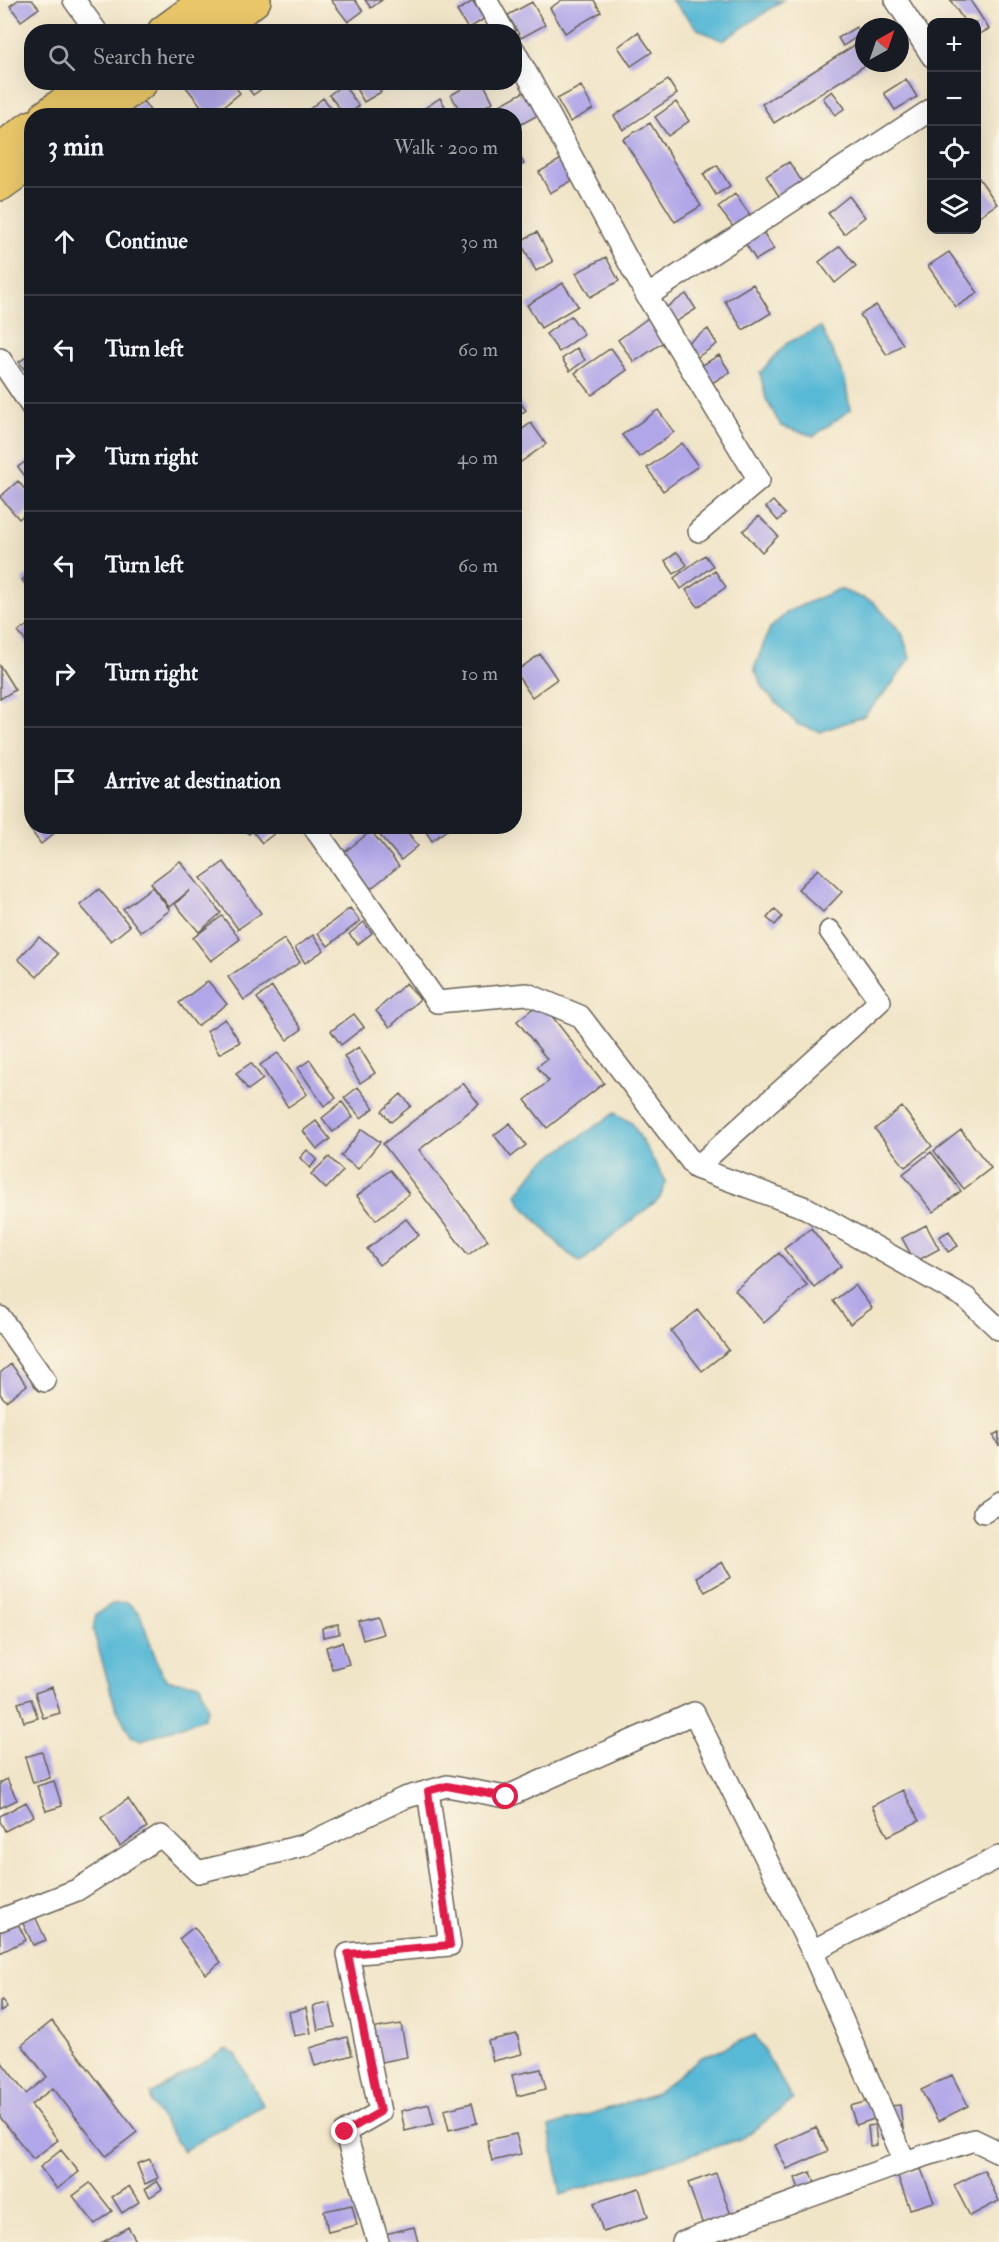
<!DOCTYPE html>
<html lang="en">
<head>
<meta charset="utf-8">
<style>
  :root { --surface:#171b24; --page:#242831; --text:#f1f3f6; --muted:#9ea1a6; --line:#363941 }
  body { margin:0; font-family:"IM FELL Double Pica",serif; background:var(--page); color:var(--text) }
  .controls { position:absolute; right:18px; top:18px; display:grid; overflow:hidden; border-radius:12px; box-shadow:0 6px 24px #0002 }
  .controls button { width:54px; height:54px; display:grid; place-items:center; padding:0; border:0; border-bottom:2px solid var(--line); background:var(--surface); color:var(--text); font:30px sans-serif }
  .compass { position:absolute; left:855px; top:18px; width:54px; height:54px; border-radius:50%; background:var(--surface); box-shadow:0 6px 24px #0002; rotate:40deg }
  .stop { position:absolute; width:18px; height:18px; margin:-14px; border:4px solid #e11d48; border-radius:50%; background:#fff }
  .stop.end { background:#e11d48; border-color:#fff; box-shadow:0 2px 6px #0008 }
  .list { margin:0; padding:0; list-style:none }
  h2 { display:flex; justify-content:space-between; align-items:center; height:78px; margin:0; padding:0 24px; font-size:26px }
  h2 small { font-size:20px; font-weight:400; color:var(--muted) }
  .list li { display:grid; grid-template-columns:39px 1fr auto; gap:18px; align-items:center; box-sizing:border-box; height:108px; padding:0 24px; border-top:2px solid var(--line) }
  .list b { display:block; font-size:22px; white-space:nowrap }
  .list em { font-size:20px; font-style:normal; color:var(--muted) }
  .icon { flex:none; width:33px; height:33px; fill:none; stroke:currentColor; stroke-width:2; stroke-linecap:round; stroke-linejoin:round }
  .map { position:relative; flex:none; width:999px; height:2242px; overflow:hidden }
  .search { position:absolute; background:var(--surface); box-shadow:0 6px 24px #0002; left:24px; top:24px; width:498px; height:66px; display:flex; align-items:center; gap:15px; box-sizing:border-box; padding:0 21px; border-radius:24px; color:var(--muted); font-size:22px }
  .panel { position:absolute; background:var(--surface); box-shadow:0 6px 24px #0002; left:24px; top:108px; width:498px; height:726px; border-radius:24px }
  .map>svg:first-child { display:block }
  .water { fill:#58b9d6; stroke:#3a6a79; stroke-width:1.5 }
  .building { fill:#b0a6e8 }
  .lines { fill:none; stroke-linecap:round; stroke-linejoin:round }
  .street-casing { stroke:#676258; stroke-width:24 }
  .primary-casing { stroke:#676258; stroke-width:36 }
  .street { stroke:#fff; stroke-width:21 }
  .primary { stroke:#e9c769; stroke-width:33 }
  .route { stroke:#e11d48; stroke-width:8 }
</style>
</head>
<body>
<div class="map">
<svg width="999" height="2242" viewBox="0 0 999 2242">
  <rect width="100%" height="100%" fill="#fcf5e5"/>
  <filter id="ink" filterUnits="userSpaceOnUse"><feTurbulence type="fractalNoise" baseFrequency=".0167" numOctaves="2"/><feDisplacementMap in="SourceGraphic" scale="12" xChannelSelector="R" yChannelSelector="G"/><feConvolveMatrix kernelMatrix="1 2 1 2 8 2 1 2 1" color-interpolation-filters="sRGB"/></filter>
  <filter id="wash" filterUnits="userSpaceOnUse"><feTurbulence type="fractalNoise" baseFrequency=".008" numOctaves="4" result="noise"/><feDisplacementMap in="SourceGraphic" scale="24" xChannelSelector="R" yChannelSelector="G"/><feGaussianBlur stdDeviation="1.35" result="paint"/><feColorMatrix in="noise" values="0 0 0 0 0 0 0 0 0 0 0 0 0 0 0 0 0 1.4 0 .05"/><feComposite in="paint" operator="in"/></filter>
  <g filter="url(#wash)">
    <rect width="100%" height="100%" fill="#f1e5c8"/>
    <path class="water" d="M 671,0 L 783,0 L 723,41 L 699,30 Z
      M 821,327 L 845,379 L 850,410 L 814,436 L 781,426 L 766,399 L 760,373 L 787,343 Z
      M 839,589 L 873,602 L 902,633 L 910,658 L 893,683 L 864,716 L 820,732 L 797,724 L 765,691 L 754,669 L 770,628 L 789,611 Z
      M 615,1113 L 632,1123 L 666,1182 L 660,1198 L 581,1262 L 566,1252 L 521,1204 L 517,1194 L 540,1164 Z
      M 127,1602 L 140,1614 L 161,1673 L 169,1681 L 200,1684 L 208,1709 L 204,1718 L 142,1740 L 131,1736 L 115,1706 L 93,1630 L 96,1614 L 112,1604 Z
      M 755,2035 L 793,2100 L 743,2138 L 561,2195 L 549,2127 L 657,2093 L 700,2058 Z
      M 226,2049 L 236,2055 L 263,2105 L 183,2151 L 151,2103 L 151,2094 Z"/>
    <g id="blocks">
      <path class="building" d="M 18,0 L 32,0 L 39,8 L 21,21 L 10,6 Z
        M 331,0 L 355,0 L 363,11 L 348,22 Z
        M 365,0 L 382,0 L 371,8 Z
        M 562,0 L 594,0 L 601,12 L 565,33 L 550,8 Z
        M 950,0 L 970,0 L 989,29 L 976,36 L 976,22 L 965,22 Z
        M 473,1 L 484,19 L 468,29 L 457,11 Z
        M 532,2 L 545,25 L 521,38 L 508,15 Z
        M 856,27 L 861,34 L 843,46 L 838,38 Z
        M 638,32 L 652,52 L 631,66 L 618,47 Z
        M 861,41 L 864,46 L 864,63 L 869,63 L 774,123 L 762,104 Z
        M 906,79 L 917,97 L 895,110 L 884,93 Z
        M 668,80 L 677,94 L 623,130 L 614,116 Z
        M 182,82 L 232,82 L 240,93 L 212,116 L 209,116 Z
        M 244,82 L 260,82 L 264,87 L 253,95 Z
        M 352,82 L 375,82 L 381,92 L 364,102 Z
        M 473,82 L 483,82 L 493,102 L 469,116 L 463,116 L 451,95 Z
        M 343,84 L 359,106 L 346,116 L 329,95 Z
        M 581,86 L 593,109 L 570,122 L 557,99 Z
        M 529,89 L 542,113 L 514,128 L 514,116 L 505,116 L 500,105 Z
        M 832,91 L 845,108 L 835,115 L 823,98 Z
        M 323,98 L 333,110 L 325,116 L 301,116 Z
        M 440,98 L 451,116 L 417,116 L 416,114 Z
        M 143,101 L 154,116 L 131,116 L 128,112 Z
        M 676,102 L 689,121 L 668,136 L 655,117 Z
        M 650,123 L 701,206 L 675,222 L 623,139 Z
        M 514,146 L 524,164 L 514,169 Z
        M 563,158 L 575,179 L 550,193 L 539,172 Z
        M 789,162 L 803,183 L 780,198 L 766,176 Z
        M 717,165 L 730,186 L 716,195 L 703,174 Z
        M 976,174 L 997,204 L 976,218 Z
        M 735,194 L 751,216 L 734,228 L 718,207 Z
        M 849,196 L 865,217 L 844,234 L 828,213 Z
        M 537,232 L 553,262 L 536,271 L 520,241 Z
        M 763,232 L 774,249 L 756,260 L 745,243 Z
        M 840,246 L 856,266 L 835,283 L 819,262 Z
        M 949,252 L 978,293 L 956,307 L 928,266 Z
        M 606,257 L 619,281 L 590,297 L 576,273 Z
        M 563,283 L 578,306 L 541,328 L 527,305 Z
        M 753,284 L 771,313 L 743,330 L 725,301 Z
        M 686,294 L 696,309 L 674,323 L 664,309 Z
        M 876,305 L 903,344 L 887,355 L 860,315 Z
        M 571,316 L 584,334 L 559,352 L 546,334 Z
        M 648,318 L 665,341 L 634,362 L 618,340 Z
        M 708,329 L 717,344 L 696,358 L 686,344 Z
        M 577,348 L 585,360 L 570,371 L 562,359 Z
        M 611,348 L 627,370 L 592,395 L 575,373 Z
        M 32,353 L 32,375 L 29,376 L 19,362 Z
        M 719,355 L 730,372 L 712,383 L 701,366 Z
        M 514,395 L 526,410 L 514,419 Z
        M 658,410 L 674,432 L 639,457 L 622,435 Z
        M 531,423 L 546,444 L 518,464 L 514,459 L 514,435 Z
        M 682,443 L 698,466 L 663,491 L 647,468 Z
        M 32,457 L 32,485 L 18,467 Z
        M 18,481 L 32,498 L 32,508 L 19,519 L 0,497 Z
        M 773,501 L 785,514 L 778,521 L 766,507 Z
        M 759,516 L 778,536 L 762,552 L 743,531 Z
        M 677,552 L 687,565 L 674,574 L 665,561 Z
        M 705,555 L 713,566 L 681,589 L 674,578 Z
        M 715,571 L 726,587 L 698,607 L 686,590 Z
        M 32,572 L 32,593 L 22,580 Z
        M 32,622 L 32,649 L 18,632 Z
        M 540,654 L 557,679 L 532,697 L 515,672 Z
        M 0,666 L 15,690 L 0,699 Z
        M 31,826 L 57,826 L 59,829 L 41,844 L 29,828 Z
        M 242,826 L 256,826 L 249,834 Z
        M 262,826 L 284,826 L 262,843 L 254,833 Z
        M 324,826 L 341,826 L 329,834 Z
        M 384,826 L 403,826 L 418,846 L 401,860 L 377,832 Z
        M 422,826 L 452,826 L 432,841 Z
        M 371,831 L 399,866 L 369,890 L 341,855 Z
        M 180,861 L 221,913 L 199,932 L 175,904 L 190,890 L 169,907 L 151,883 Z
        M 224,862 L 261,913 L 238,929 L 201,878 Z
        M 818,869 L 842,892 L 823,912 L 798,889 Z
        M 152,887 L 170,910 L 141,932 L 123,909 Z
        M 99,889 L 130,926 L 111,941 L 80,905 Z
        M 350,908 L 360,921 L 328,946 L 318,933 Z
        M 775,909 L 782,917 L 775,925 L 767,918 Z
        M 222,916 L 240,939 L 211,961 L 193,938 Z
        M 364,922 L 372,933 L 358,944 L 349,934 Z
        M 313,935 L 324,950 L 305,963 L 295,948 Z
        M 39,937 L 58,954 L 37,977 L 18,959 Z
        M 284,939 L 300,962 L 244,1000 L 228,977 Z
        M 208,981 L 227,1004 L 197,1026 L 179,1003 Z
        M 406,983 L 420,999 L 390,1027 L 376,1011 Z
        M 272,987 L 302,1029 L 287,1040 L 257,998 Z
        M 541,1002 L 604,1083 L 547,1128 L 525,1100 L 549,1081 L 537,1067 L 547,1059 L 517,1021 Z
        M 354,1014 L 364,1027 L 341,1045 L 331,1031 Z
        M 225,1019 L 240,1042 L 219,1054 L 207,1031 Z
        M 359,1047 L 375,1073 L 360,1083 L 344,1056 Z
        M 278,1053 L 307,1094 L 288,1107 L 260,1065 Z
        M 310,1060 L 336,1098 L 324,1106 L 298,1068 Z
        M 251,1063 L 263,1079 L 248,1090 L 236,1073 Z
        M 463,1083 L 479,1104 L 419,1150 L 488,1240 L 468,1255 L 383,1144 Z
        M 358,1087 L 374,1108 L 361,1118 L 344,1098 Z
        M 401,1094 L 411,1106 L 391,1122 L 382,1111 Z
        M 342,1102 L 353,1117 L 333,1132 L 322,1118 Z
        M 902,1107 L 932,1146 L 905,1167 L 875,1129 Z
        M 316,1121 L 330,1139 L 317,1149 L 303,1131 Z
        M 510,1123 L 526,1145 L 511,1157 L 494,1135 Z
        M 362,1129 L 380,1142 L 358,1169 L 341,1156 Z
        M 961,1130 L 991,1168 L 964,1189 L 934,1151 Z
        M 307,1150 L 317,1159 L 310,1168 L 300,1158 Z
        M 931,1152 L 961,1191 L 933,1212 L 903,1174 Z
        M 329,1157 L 343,1171 L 326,1189 L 311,1174 Z
        M 390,1170 L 409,1194 L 376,1220 L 357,1196 Z
        M 406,1219 L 419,1235 L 379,1265 L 367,1249 Z
        M 926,1225 L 939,1249 L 915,1262 L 902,1238 Z
        M 811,1228 L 841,1266 L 814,1287 L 784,1249 Z
        M 949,1231 L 958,1246 L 948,1252 L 939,1237 Z
        M 779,1253 L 807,1285 L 764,1323 L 735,1290 Z
        M 855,1285 L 872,1308 L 850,1324 L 833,1301 Z
        M 698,1310 L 729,1350 L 702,1371 L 671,1331 Z
        M 11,1364 L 27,1385 L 6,1401 L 0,1394 L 0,1373 Z
        M 999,1432 L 999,1446 L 993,1435 Z
        M 722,1562 L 731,1577 L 705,1592 L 696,1577 Z
        M 377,1616 L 383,1634 L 363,1640 L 358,1621 Z
        M 338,1625 L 339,1634 L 323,1637 L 322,1628 Z
        M 342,1642 L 349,1664 L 332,1669 L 326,1647 Z
        M 52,1687 L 60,1713 L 43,1718 L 35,1693 Z
        M 31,1699 L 38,1718 L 24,1722 L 18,1703 Z
        M 42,1752 L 50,1778 L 33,1783 L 25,1757 Z
        M 7,1779 L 17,1800 L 0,1808 L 0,1783 Z
        M 54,1781 L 62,1806 L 46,1811 L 37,1786 Z
        M 903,1790 L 919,1821 L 888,1836 L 872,1806 Z
        M 128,1799 L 147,1827 L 120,1846 L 101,1818 Z
        M 26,1802 L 34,1816 L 5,1831 L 0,1821 L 0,1816 Z
        M 33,1912 L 46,1940 L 33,1945 L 20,1917 Z
        M 15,1918 L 26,1940 L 0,1953 L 0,1925 Z
        M 194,1927 L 221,1962 L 206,1974 L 179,1939 Z
        M 3,2000 L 7,2008 L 0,2012 L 0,2001 Z
        M 330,2003 L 335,2027 L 318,2030 L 313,2006 Z
        M 306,2008 L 311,2033 L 294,2036 L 289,2012 Z
        M 52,2021 L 137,2132 L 106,2156 L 53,2088 L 31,2105 L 58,2140 L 33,2159 L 0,2117 L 0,2060 L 26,2094 L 47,2077 L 22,2045 Z
        M 401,2024 L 407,2057 L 376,2063 L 370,2029 Z
        M 517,2034 L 522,2054 L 493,2061 L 488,2041 Z
        M 347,2037 L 352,2055 L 315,2066 L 310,2048 Z
        M 541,2069 L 546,2089 L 517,2096 L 512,2075 Z
        M 952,2075 L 968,2106 L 938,2121 L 921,2090 Z
        M 869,2101 L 874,2119 L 856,2125 L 850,2106 Z
        M 472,2103 L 477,2123 L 449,2130 L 444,2110 Z
        M 429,2104 L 434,2124 L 405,2131 L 401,2111 Z
        M 900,2105 L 904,2137 L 882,2140 L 878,2107 Z
        M 875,2125 L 877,2145 L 870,2146 L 868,2126 Z
        M 816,2127 L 828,2151 L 787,2169 L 775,2145 Z
        M 516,2134 L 521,2154 L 492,2161 L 487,2140 Z
        M 61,2150 L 79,2172 L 57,2189 L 40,2167 Z
        M 150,2159 L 158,2178 L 145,2184 L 137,2164 Z
        M 921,2169 L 934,2202 L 910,2209 L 897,2174 Z
        M 984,2170 L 999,2201 L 970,2216 L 954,2185 Z
        M 811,2172 L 820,2197 L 804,2202 L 795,2178 Z
        M 716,2173 L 732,2218 L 704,2228 L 688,2183 Z
        M 157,2181 L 162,2189 L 150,2197 L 145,2189 Z
        M 90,2183 L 112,2211 L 95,2224 L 73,2196 Z
        M 129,2186 L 139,2202 L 122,2213 L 112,2197 Z
        M 639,2188 L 648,2217 L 603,2232 L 594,2203 Z
        M 352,2205 L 357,2225 L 328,2232 L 324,2211 Z
        M 128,2227 L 137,2242 L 103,2242 Z
        M 414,2227 L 418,2242 L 387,2242 L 385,2234 Z"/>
    </g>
  </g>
  <g filter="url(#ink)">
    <use href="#blocks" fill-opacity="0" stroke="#676258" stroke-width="1.5"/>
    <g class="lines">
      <g class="street-casing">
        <path id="street" d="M 74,0 L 97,32
          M 486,0 L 504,32
          M 896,0 L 932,56
          M 514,50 L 647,296 L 759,480 L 699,531
          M 647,296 L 932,109
          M 0,359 L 32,407
          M 313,826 L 437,1002 L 527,994 L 580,1016 L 696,1168 L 806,1208 L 966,1298 L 999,1329
          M 696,1168 L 880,1001 L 830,931
          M 0,1317 L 45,1381
          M 984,1512 L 999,1502
          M 0,1920 L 77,1890 L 161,1836 L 198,1872 L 305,1845 L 404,1798 L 447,1786 L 506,1797 L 694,1713 L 812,1951 L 999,1857
          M 812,1951 L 905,2162 L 974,2140 L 999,2152
          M 378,2242 L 345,2132 L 380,2112 L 348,1954 L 450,1945 L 428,1791
          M 683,2242 L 905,2162"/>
      </g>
      <g class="primary-casing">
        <path id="primary" d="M 164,32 L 208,0
          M 211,32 L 254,0
          M 47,116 L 93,82
          M 95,116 L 141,82
          M 0,150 L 32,127
          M 0,184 L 32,161"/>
      </g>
      <use href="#street" class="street"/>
      <use href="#primary" class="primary"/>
    </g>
  </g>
  <g class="lines" filter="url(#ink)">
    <path class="route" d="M 345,2132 L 380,2112 L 348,1954 L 450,1945 L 428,1791 L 447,1786 L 506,1797"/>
  </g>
</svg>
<div class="controls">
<button>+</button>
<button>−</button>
<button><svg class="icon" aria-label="locate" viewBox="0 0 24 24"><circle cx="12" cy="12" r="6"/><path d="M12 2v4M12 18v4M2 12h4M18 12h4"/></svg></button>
<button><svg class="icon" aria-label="layers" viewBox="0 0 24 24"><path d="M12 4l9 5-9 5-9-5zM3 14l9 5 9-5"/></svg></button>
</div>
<svg class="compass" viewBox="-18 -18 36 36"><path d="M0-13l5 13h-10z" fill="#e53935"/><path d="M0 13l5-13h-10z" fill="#9ea1a6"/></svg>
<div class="stop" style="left:506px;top:1797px"></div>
<div class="stop end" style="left:345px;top:2132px"></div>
<div class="search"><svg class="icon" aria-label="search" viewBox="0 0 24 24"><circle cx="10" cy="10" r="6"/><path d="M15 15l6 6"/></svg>Search here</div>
<section class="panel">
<h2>3 min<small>Walk · 200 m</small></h2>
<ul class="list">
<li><svg class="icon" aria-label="ahead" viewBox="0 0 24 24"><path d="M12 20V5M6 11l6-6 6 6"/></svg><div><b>Continue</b></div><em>30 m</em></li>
<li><svg class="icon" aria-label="left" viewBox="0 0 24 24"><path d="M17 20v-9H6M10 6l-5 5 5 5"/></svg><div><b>Turn left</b></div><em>60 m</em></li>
<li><svg class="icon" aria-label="right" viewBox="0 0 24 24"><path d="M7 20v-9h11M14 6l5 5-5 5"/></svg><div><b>Turn right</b></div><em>40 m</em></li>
<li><svg class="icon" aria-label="left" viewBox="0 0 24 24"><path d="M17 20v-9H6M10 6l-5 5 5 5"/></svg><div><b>Turn left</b></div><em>60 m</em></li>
<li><svg class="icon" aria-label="right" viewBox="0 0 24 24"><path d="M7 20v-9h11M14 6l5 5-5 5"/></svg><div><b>Turn right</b></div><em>10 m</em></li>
<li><svg class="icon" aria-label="arrive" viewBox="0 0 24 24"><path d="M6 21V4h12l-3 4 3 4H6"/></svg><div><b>Arrive at destination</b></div></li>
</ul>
</section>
</div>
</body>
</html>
